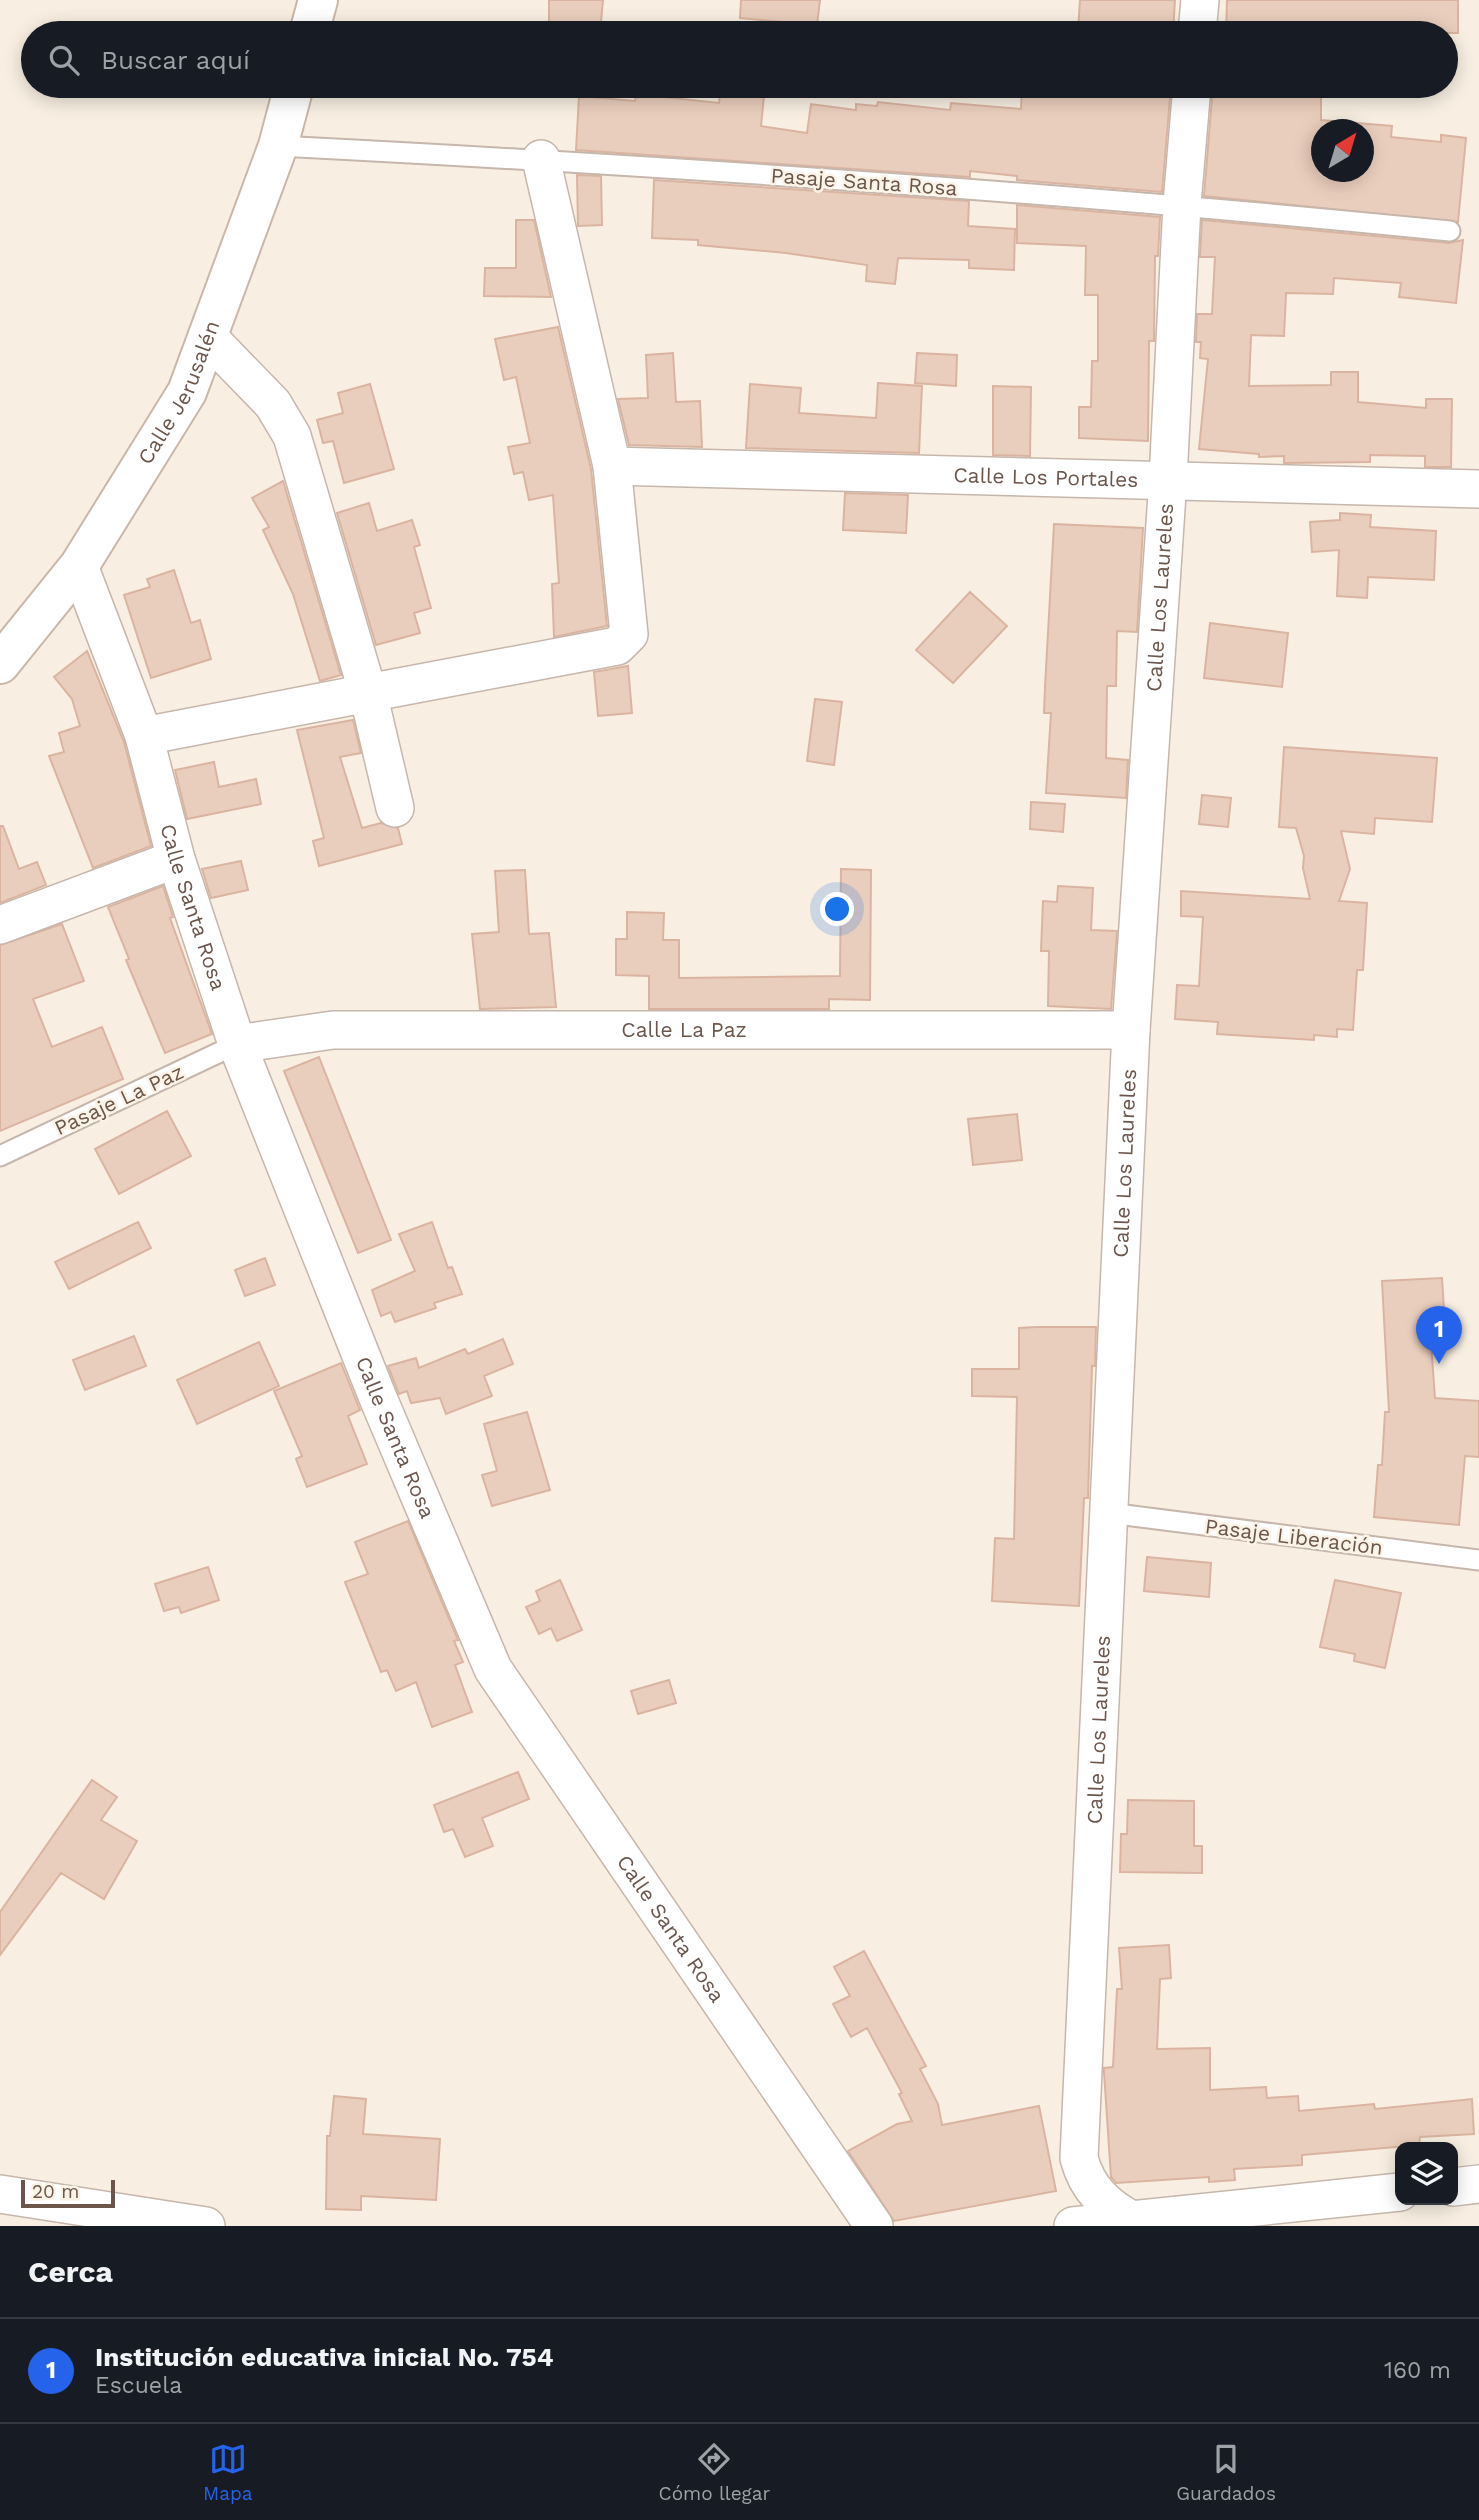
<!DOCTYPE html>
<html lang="es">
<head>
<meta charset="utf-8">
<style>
  :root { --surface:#171b24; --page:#242831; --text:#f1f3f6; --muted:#9ea1a6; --line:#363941; --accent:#2563eb }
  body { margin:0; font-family:"Work Sans",sans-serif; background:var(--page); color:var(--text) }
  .controls { position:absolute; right:21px; bottom:21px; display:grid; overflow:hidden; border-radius:14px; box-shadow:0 4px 18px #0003 }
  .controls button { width:63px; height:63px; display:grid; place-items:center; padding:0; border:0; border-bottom:2px solid var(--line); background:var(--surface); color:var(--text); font:35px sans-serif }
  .compass { position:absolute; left:1311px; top:119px; width:63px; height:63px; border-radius:50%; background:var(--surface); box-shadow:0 4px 18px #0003; rotate:38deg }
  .scale { position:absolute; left:21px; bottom:18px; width:94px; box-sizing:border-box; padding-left:7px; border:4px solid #6c564c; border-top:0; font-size:19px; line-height:24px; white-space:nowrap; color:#6c564c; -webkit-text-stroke:5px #fcf3e7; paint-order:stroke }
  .you { position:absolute; left:838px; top:910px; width:24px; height:24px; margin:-18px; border:5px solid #fff; border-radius:50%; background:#1a73e8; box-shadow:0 0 0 10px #1a73e833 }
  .badge { display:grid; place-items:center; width:46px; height:46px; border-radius:50%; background:var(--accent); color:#fff; font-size:23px; font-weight:700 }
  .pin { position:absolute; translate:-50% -58px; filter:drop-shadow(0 2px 4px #0008) }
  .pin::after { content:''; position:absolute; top:37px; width:24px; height:21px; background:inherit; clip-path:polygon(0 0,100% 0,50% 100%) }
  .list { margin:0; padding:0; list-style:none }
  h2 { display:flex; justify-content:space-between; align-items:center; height:91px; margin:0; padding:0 28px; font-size:30px }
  h2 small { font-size:23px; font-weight:400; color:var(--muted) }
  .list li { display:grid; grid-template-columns:46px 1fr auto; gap:21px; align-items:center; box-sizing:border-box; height:105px; padding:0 28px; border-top:2px solid var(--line) }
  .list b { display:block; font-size:26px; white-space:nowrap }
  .list p { margin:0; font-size:23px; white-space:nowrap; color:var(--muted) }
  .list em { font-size:23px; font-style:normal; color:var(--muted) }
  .icon { flex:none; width:38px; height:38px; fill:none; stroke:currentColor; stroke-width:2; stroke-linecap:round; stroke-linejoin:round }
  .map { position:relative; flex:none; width:1479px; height:2226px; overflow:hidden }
  .search { position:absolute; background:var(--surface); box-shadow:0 4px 18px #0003; left:21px; right:21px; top:21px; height:77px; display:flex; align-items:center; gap:18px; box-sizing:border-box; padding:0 24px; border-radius:38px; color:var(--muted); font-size:26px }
  .sheet { height:196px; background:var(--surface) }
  nav { display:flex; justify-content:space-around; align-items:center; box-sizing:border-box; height:98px; border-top:2px solid var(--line); background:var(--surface); font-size:19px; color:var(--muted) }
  nav a { display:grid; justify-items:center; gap:4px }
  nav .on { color:var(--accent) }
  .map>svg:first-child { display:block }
  .building { fill:#eacebd; stroke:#dab4a0; stroke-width:2; fill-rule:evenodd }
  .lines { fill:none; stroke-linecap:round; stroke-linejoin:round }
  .lane-casing { stroke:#c7b6ab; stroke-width:23 }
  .street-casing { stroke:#c7b6ab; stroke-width:40 }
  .secondary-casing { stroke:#cab7a9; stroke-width:42 }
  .lane { stroke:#fff; stroke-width:19 }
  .street { stroke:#fff; stroke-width:37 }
  .secondary { stroke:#fff; stroke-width:38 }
  .labels { text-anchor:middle; stroke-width:5; stroke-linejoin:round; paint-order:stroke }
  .street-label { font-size:21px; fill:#6c564c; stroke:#fcf3e7 }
</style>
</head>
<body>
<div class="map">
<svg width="1479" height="2226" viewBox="0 0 1479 2226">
  <rect width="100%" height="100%" fill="#f8efe2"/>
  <path class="building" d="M 549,0 L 603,0 L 600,33 L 549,33 Z
    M 741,0 L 820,0 L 817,25 L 740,18 Z
    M 1080,0 L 1175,0 L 1173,33 L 1078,31 Z
    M 1227,0 L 1458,0 L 1458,33 L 1226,33 Z
    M 721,86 L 765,86 L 761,126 L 807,133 L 811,104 L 856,110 L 856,104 L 877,106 L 878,102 L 950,110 L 951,103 L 1021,109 L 1022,86 L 1171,86 L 1162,192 L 1017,180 L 1017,176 L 970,171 L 970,177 L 576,150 L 579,96 L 635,101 L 636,94 L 719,103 Z
    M 1213,86 L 1321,86 L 1321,120 L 1392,126 L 1391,137 L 1441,142 L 1441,135 L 1466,138 L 1458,222 L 1204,196 ZM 1321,130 L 1363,130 L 1363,172 L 1321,172 Z
    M 577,175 L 601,176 L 602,225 L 578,226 Z
    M 654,180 L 969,201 L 968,226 L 1015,229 L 1014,270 L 969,268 L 969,260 L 898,258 L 895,284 L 866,281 L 867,265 L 786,253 L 698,245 L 698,240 L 652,238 Z
    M 1017,205 L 1160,217 L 1158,256 L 1155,256 L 1154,341 L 1149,341 L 1148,441 L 1079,438 L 1079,407 L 1091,407 L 1092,361 L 1098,361 L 1098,295 L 1085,295 L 1086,246 L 1017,243 Z
    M 516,220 L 534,220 L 551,297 L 484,296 L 485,268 L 516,268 Z
    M 1202,220 L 1449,243 L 1463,240 L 1456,303 L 1399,297 L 1401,283 L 1334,278 L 1333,294 L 1286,293 L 1284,336 L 1251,335 L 1249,386 L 1331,385 L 1331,372 L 1358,372 L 1358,402 L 1426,408 L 1426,399 L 1452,399 L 1451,467 L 1425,467 L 1425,456 L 1370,455 L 1370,462 L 1284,463 L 1284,456 L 1259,457 L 1259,454 L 1199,449 L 1208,359 L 1200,358 L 1201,342 L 1196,342 L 1197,314 L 1212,314 L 1215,257 L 1200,257 Z
    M 558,327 L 591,469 L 607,626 L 554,637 L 552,584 L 559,583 L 553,495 L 529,500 L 523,472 L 514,474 L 508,447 L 530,443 L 516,377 L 504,380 L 495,339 Z
    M 673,353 L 676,402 L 700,401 L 702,447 L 629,445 L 618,399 L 648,398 L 646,355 Z
    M 917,353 L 957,355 L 956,386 L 915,383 Z
    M 878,383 L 922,386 L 919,453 L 746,448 L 750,384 L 801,388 L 799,413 L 876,418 Z
    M 370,384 L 394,469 L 344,483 L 333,441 L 323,443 L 317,420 L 343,413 L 338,393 Z
    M 993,386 L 1031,387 L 1030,456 L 993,455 Z
    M 283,481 L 341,675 L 320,681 L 293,594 L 263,530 L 269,527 L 252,498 Z
    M 845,493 L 908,495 L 906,533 L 843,530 Z
    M 369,503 L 377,531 L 412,520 L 420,545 L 414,547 L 431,608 L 414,613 L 420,633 L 376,645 L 337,513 Z
    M 1340,513 L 1371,515 L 1370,527 L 1436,531 L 1434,580 L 1368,577 L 1367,598 L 1337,596 L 1339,550 L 1312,552 L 1310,522 L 1340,520 Z
    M 1054,524 L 1143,528 L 1137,632 L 1117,631 L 1116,686 L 1107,686 L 1106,758 L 1128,760 L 1126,798 L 1046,793 L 1051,713 L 1044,713 L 1045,687 Z
    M 174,570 L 191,623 L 200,620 L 211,659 L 151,678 L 124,595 L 150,587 L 147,579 Z
    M 970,592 L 1007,626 L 953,683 L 916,650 Z
    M 1210,623 L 1288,633 L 1282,687 L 1204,678 Z
    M 87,651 L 124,742 L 151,846 L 93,868 L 49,756 L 64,752 L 59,733 L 80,726 L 72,699 L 54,677 Z
    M 628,666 L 632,713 L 598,716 L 594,672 Z
    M 815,699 L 842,702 L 834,765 L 807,761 Z
    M 353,720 L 361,753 L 340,757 L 362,828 L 381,823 L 398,828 L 402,844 L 319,866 L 313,841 L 324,838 L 297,730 Z
    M 1284,747 L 1437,758 L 1432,822 L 1375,818 L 1374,834 L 1341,831 L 1350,869 L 1339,901 L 1367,903 L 1363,970 L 1357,970 L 1353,1030 L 1337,1029 L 1337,1037 L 1314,1035 L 1314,1040 L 1217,1034 L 1218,1022 L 1175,1019 L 1177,985 L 1199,986 L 1203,917 L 1181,916 L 1181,891 L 1310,899 L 1303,868 L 1304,856 L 1296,828 L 1279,827 Z
    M 214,762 L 219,787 L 256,779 L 261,804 L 187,819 L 175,770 Z
    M 1202,795 L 1231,798 L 1228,827 L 1199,824 Z
    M 1031,802 L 1065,804 L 1063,832 L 1030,829 Z
    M 0,826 L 3,826 L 19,869 L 37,862 L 46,885 L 0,903 Z
    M 241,861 L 248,890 L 211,898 L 202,869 Z
    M 841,869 L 871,870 L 870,1000 L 829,999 L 829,1009 L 649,1009 L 649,976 L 616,975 L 616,939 L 627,939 L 627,912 L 664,913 L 663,940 L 679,940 L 679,978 L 840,976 Z
    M 525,870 L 529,934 L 549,933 L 556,1007 L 480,1009 L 472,934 L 499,932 L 495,871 Z
    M 163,886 L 173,917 L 170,918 L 212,1034 L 165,1053 L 126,960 L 129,959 L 108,907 Z
    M 1058,886 L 1093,888 L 1091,930 L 1117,931 L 1111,1009 L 1048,1006 L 1049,951 L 1041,951 L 1043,901 L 1057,902 Z
    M 62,924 L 84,981 L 33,999 L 52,1047 L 102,1027 L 123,1079 L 0,1131 L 0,945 Z
    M 319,1057 L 391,1240 L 358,1253 L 284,1071 Z
    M 167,1111 L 191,1156 L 119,1194 L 95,1149 Z
    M 1017,1114 L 1022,1160 L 973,1165 L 968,1119 Z
    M 138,1222 L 151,1248 L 69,1289 L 55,1262 Z
    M 432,1222 L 448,1268 L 452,1267 L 462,1294 L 434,1303 L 436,1308 L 395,1322 L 391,1312 L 381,1316 L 372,1290 L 415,1271 L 399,1234 Z
    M 265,1258 L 275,1285 L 245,1296 L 235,1270 Z
    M 1442,1278 L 1446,1343 L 1431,1343 L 1435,1398 L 1479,1401 L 1479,1457 L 1465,1456 L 1459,1525 L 1374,1517 L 1378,1465 L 1382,1465 L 1385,1412 L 1389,1412 L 1382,1281 Z
    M 1037,1327 L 1096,1327 L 1095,1366 L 1092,1366 L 1088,1498 L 1084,1498 L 1079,1606 L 992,1601 L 995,1538 L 1014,1539 L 1017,1397 L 972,1396 L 972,1369 L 1019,1369 L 1019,1328 Z
    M 134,1336 L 146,1366 L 85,1390 L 73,1360 Z
    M 503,1339 L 513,1364 L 484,1376 L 492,1396 L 446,1414 L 440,1398 L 411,1403 L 407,1391 L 399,1394 L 388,1366 L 416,1358 L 419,1368 L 465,1349 L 468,1354 Z
    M 259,1342 L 279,1386 L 197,1424 L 177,1380 Z
    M 341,1363 L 360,1410 L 348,1416 L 367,1464 L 307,1487 L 296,1459 L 302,1456 L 274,1391 Z
    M 527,1412 L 550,1490 L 492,1506 L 482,1475 L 497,1471 L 484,1424 Z
    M 408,1521 L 458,1640 L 454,1641 L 463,1662 L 455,1665 L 472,1712 L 432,1727 L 416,1682 L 396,1691 L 387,1670 L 381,1672 L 345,1582 L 368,1574 L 355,1542 Z
    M 1147,1557 L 1211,1563 L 1209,1597 L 1144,1591 Z
    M 208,1567 L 219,1600 L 181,1613 L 179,1607 L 164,1611 L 155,1584 Z
    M 560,1580 L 582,1630 L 557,1641 L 551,1628 L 539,1634 L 526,1607 L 540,1601 L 536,1591 Z
    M 1335,1580 L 1401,1593 L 1385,1668 L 1354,1661 L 1355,1654 L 1320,1647 Z
    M 669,1680 L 676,1703 L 638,1714 L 631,1691 Z
    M 518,1772 L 529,1799 L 482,1818 L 493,1846 L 465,1857 L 453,1829 L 444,1832 L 434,1805 Z
    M 92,1780 L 117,1797 L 101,1820 L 137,1841 L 104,1899 L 61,1873 L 0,1955 L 0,1912 Z
    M 1128,1800 L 1194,1801 L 1194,1846 L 1202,1846 L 1202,1873 L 1120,1872 L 1121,1834 L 1127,1834 Z
    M 1169,1945 L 1171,1978 L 1160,1979 L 1157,2049 L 1210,2048 L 1210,2090 L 1266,2087 L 1267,2098 L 1298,2096 L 1299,2111 L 1374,2104 L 1375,2109 L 1472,2099 L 1474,2134 L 1420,2137 L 1419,2145 L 1302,2155 L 1302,2165 L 1234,2169 L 1235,2180 L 1209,2182 L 1209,2177 L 1116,2183 L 1111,2177 L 1104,2072 L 1104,2068 L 1113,2067 L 1117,1989 L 1122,1989 L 1119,1948 Z
    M 864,1951 L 926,2066 L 920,2069 L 938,2104 L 942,2125 L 1039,2106 L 1056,2191 L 894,2221 L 848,2151 L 897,2124 L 912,2121 L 899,2094 L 902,2093 L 867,2028 L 851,2037 L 833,2004 L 850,1996 L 834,1967 Z
    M 334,2096 L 366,2099 L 363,2134 L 440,2139 L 436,2200 L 361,2196 L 361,2210 L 326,2209 L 327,2136 L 330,2136 Z"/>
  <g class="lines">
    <g class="lane-casing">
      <path id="lane" d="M 278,146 C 669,166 1060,192 1450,231
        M 0,1156 L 237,1044
        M 1109,1513 L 1479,1560"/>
    </g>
    <g class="street-casing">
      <g id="street">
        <path d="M 1197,33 L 1200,0"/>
        <path d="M 209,338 L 273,404 L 292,436 L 368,693 L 617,646 L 629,634 L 612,466 L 541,159"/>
        <path id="s1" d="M 612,466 L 1479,489"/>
        <path id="s2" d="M 79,566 L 144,736 L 176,859 L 237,1044 L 378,1398 L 493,1669 L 874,2226"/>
        <path d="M 144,736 L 368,693 L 395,808"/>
        <path d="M 0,925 L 176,859"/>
        <path id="s3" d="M 237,1044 L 333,1030 L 1131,1030"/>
        <path d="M 1453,2187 L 1479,2184"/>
        <path d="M 0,2194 L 206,2226"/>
        <path id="s4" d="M 1132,2220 C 1106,2206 1087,2189 1079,2158 L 1131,1030 L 1168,479 L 1182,204 L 1192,86"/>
        <path d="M 1073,2226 L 1400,2192"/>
      </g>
    </g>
    <g class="secondary-casing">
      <g id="secondary">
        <path d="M 309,33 L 318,0"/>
        <path id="s5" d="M 0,664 L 79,566 L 187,392 L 278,146 L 294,86"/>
      </g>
    </g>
    <use href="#lane" class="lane"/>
    <use href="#street" class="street"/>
    <use href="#secondary" class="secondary"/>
  </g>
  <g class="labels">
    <g class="street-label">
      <text transform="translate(864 182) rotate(4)" y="7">Pasaje Santa Rosa</text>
      <text dy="7" stroke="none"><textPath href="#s5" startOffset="327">Calle Jerusalén</textPath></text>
      <text dy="7" stroke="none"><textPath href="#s1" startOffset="434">Calle Los Portales</textPath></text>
      <text dy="7" stroke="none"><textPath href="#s4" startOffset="1647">Calle Los Laureles</textPath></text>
      <text dy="7" stroke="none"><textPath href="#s2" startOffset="360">Calle Santa Rosa</textPath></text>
      <text dy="7" stroke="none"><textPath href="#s3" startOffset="448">Calle La Paz</textPath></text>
      <text transform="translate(119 1100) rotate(-25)" y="7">Pasaje La Paz</text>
      <text dy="7" stroke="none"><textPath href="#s4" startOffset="1080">Calle Los Laureles</textPath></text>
      <text dy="7" stroke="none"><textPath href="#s2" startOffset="928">Calle Santa Rosa</textPath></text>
      <text transform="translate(1294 1537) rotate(7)" y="7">Pasaje Liberación</text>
      <text dy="7" stroke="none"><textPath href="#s4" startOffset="513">Calle Los Laureles</textPath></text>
      <text dy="7" stroke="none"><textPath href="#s2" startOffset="1494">Calle Santa Rosa</textPath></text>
    </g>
  </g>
</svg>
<div class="controls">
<button><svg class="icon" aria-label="layers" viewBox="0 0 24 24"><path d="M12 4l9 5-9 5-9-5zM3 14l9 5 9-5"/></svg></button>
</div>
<svg class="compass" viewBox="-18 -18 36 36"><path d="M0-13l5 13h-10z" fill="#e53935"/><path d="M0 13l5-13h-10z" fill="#9ea1a6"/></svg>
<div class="scale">20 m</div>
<div class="you"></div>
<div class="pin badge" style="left:1439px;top:1364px">1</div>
<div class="search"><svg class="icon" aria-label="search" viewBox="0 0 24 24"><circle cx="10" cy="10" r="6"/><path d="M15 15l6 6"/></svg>Buscar aquí</div>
</div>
<section class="sheet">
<h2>Cerca<small></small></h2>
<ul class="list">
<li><span class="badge">1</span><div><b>Institución educativa inicial No. 754</b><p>Escuela</p></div><em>160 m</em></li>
</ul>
</section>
<nav>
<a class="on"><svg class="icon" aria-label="map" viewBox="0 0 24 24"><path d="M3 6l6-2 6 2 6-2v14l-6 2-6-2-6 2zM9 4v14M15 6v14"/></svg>Mapa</a>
<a><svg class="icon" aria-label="directions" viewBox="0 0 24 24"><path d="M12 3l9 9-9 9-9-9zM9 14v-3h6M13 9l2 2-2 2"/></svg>Cómo llegar</a>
<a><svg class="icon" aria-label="saved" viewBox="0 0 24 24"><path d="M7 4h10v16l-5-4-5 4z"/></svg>Guardados</a>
</nav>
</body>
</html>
